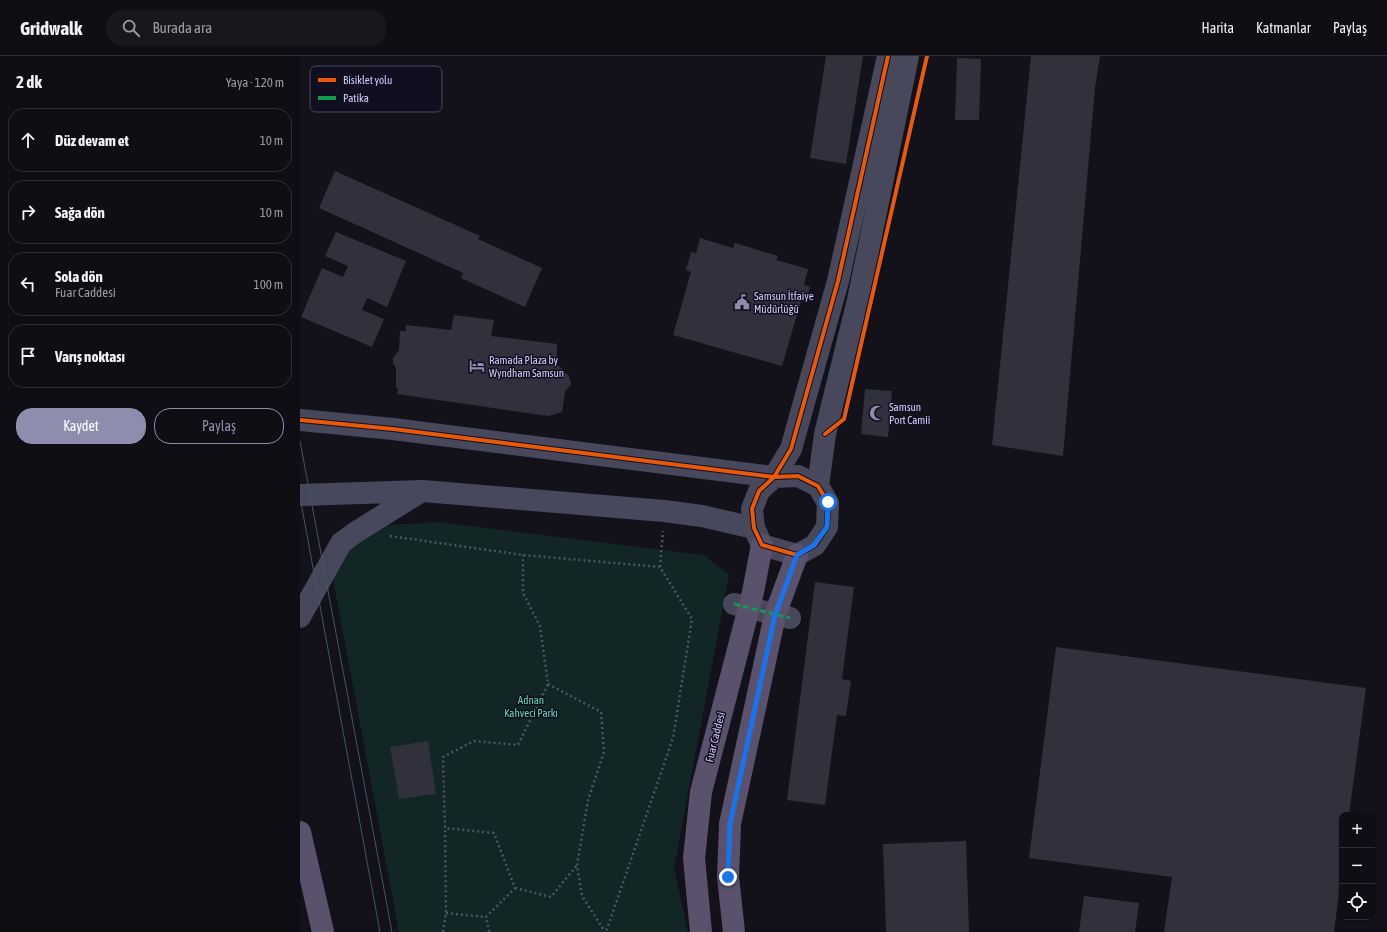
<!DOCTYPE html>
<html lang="tr">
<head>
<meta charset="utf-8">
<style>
  :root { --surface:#0e0e14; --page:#17171d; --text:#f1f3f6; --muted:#9b9ca0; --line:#2e2e34; --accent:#8f8dad }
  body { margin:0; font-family:"Asap Condensed",sans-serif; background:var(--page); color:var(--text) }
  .controls { position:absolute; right:12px; bottom:12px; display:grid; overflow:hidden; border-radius:8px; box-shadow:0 1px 3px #0004 }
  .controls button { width:36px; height:36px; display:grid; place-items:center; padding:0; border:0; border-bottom:1px solid var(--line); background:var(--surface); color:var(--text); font:20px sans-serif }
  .stop { position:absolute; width:12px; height:12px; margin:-9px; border:3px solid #1a73e8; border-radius:50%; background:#fff }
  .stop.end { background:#1a73e8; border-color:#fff; box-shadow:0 1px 4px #0008 }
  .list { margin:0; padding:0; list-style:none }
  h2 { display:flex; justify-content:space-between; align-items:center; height:52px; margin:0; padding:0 16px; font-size:17px }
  h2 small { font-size:13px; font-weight:400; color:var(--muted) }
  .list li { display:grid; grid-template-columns:26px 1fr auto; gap:12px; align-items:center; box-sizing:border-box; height:64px; margin:0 8px 8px; padding:0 8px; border:1px solid var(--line); border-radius:16px }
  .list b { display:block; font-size:15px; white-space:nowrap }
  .list p { margin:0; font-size:13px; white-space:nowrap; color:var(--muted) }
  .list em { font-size:13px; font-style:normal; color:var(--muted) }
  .actions { display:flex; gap:8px; padding:12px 16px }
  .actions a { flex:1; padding:9px 0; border:1px solid var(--accent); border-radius:16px; text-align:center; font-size:14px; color:var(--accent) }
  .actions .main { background:var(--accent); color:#fff }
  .icon { flex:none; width:22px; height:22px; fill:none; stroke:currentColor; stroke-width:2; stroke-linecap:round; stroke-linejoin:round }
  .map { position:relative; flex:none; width:1087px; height:876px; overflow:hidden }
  header { display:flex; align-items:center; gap:24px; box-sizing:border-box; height:56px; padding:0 20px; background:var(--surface); border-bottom:1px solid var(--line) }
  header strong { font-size:19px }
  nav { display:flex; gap:22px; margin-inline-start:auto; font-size:14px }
  .search { width:280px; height:36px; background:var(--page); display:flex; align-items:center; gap:10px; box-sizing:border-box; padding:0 14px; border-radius:16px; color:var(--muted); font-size:15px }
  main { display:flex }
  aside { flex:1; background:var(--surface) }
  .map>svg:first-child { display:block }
  .green { fill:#112625 }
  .building { fill:#31303d }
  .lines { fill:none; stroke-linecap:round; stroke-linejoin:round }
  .path { stroke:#495862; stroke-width:2.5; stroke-dasharray:2 3; stroke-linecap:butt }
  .minor { stroke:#48485c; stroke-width:22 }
  .major { stroke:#5a526d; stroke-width:22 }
  .tram { stroke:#415663; stroke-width:1 }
  .quiet { stroke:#139951; stroke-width:3; stroke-dasharray:6 3; stroke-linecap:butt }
  .cycleway-casing { stroke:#100e1f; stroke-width:6 }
  .cycleway { stroke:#e8590c; stroke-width:4 }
  .route { stroke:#1a73e8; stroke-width:5 }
  .labels { text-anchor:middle; stroke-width:3; stroke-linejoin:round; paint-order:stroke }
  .poi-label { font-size:11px; fill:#d2cffc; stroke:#100e1f; text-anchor:start }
  .park-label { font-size:11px; fill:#60d7b3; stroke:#100e1f }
  .street-label { font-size:11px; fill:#d2cffc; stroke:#100e1f }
  .key { fill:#100e1f; stroke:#4a4861; stroke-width:1 }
  .key-label { font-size:11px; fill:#d2cffc }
</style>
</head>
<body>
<header>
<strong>Gridwalk</strong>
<div class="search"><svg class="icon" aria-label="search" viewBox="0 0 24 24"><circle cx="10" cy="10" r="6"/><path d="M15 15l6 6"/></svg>Burada ara</div>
<nav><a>Harita</a><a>Katmanlar</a><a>Paylaş</a></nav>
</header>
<main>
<aside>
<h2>2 dk<small>Yaya · 120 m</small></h2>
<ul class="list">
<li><svg class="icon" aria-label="ahead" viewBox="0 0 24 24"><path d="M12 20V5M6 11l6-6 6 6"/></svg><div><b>Düz devam et</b></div><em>10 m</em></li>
<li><svg class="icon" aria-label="right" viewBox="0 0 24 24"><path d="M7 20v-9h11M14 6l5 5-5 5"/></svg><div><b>Sağa dön</b></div><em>10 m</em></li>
<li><svg class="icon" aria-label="left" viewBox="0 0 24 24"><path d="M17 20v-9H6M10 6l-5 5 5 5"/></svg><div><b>Sola dön</b><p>Fuar Caddesi</p></div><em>100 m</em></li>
<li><svg class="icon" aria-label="arrive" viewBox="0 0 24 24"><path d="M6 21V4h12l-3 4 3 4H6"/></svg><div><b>Varış noktası</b></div></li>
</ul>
<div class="actions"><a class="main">Kaydet</a><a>Paylaş</a></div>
</aside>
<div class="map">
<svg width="1087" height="876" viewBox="0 0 1087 876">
  <rect width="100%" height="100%" fill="#13121b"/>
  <path class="green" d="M 138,466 L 404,499 L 429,519 L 374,812 L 388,876 L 99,876 L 30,507 L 76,470 Z"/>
  <path class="building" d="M 526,0 L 563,0 L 546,108 L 510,102 Z
    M 731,0 L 800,0 L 795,32 L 763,400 L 692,389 Z
    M 657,2 L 681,3 L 679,64 L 655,64 Z
    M 35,115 L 180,180 L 178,183 L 242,212 L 225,251 L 161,222 L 163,217 L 19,152 Z
    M 36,176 L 106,205 L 87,251 L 67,242 L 62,254 L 84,263 L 72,291 L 1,261 L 22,212 L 43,221 L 48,210 L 25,200 Z
    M 400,182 L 433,192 L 435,187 L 478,200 L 476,204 L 508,213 L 504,229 L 510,231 L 506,247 L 501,245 L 482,310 L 373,279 L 391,216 L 386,214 L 391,196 L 396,197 Z
    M 154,259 L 194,264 L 191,280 L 257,288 L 257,308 L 269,320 L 271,328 L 265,336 L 262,356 L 248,360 L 97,338 L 98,332 L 96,332 L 96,311 L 93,308 L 93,302 L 99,294 L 100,275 L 106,275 L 106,269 L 151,274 Z
    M 565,333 L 592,335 L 588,381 L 561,378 Z
    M 515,526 L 554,531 L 542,623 L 551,625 L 546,660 L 537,659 L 525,749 L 487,744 Z
    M 756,591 L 1066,632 L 1049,759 L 1042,759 L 1042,813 L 1034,876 L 864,876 L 872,821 L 729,802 Z
    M 128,685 L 136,738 L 99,743 L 90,691 Z
    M 666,785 L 669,876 L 586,876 L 583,788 Z
    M 784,840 L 839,847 L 835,876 L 779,876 Z"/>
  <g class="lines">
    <path class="path" d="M 90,480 L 223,499 L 360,511 L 392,563 L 373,682 L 306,876
      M 360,511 L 363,475
      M 248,628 L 301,656 L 304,696 L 288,744 L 277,809 L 282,840 L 305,876
      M 215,832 L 251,841 L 277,809
      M 146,857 L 186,861
      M 143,876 L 146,857 L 145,772
      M 189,876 L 186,861 L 215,832 L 194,777 L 145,772 L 143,701 L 174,685 L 218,689 L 248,628 L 240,570 L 223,537 L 223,499"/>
    <path class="minor" d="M 0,364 L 93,373 L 474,421 L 498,420 L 518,430 L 528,447 L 527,471 L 515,489 L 497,499 L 462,489 L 454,472 L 452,453 L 459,435 L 474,421 L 491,393 L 538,225 L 588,0
      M 518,430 L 525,378 L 558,244 L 608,0
      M 0,439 L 123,435 L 364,455 L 402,460 L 454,472
      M 434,548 L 490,562
      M 0,561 L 41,487 L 56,476 L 122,435"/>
    <path class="major" d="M 0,776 L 23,876
      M 401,876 L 394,802 L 401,736 L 453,536 L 462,489
      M 434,876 L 428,821 L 430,768 L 475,559 L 497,499"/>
    <path class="tram" d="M 0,385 L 92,876
      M 0,441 L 80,876"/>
    <path class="quiet" d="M 434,548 L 490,562"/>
    <g class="cycleway-casing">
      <path id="cycleway" d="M 0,364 L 93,373 L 474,421 L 498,420 L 518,430 L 528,447 L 527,471 L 515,489 L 497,499 L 462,489 L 454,472 L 452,453 L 459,435 L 474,421 L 491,393 L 538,225 L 588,0
        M 525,378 L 544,363 L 627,0"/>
    </g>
    <use href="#cycleway" class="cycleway"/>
  </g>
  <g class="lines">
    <path class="route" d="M 428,821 L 430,768 L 475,559 L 497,499 L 514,489 L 527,471 L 528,446"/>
  </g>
  <defs>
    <g id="civic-bare" transform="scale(1.2)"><path d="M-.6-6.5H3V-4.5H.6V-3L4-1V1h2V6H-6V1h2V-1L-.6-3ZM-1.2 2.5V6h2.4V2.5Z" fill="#8f8dad" stroke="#100e1f" stroke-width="2.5" paint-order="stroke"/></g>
    <g id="hotel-bare" transform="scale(1.2)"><path d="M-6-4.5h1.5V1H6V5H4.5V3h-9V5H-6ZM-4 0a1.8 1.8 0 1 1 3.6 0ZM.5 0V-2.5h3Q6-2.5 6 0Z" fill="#8f8dad" stroke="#100e1f" stroke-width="2.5" paint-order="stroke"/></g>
    <g id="mosque-bare" transform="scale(1.2)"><path d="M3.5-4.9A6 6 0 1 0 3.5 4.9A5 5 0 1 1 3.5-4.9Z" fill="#8f8dad" stroke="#100e1f" stroke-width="2.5" paint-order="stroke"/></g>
  </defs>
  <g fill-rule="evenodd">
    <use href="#civic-bare" x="442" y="246"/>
    <use href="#hotel-bare" x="177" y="310"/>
    <use href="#mosque-bare" x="577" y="357"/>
  </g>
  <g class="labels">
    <g class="poi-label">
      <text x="454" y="244">Samsun İtfaiye<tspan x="454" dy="13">Müdürlüğü</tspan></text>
      <text x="189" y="308">Ramada Plaza by<tspan x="189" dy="13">Wyndham Samsun</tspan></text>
      <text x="589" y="355">Samsun<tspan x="589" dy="13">Port Camii</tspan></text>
    </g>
    <g class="park-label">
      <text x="231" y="648">Adnan<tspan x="231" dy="13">Kahveci Parkı</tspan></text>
    </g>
    <g class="street-label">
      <text transform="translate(415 681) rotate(-76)" y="4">Fuar Caddesi</text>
    </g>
  </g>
  <rect x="10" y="10" width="132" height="46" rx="6" class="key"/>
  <rect x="18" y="22" width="18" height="4" fill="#e8590c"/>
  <rect x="18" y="40" width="18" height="4" fill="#139951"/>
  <g class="key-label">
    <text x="43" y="28">Bisiklet yolu</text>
    <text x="43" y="46">Patika</text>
  </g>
</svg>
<div class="controls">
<button>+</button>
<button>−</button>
<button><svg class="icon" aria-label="locate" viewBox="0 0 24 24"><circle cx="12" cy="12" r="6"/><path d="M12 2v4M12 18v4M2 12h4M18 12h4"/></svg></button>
</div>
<div class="stop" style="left:528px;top:446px"></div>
<div class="stop end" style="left:428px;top:821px"></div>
</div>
</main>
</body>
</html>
